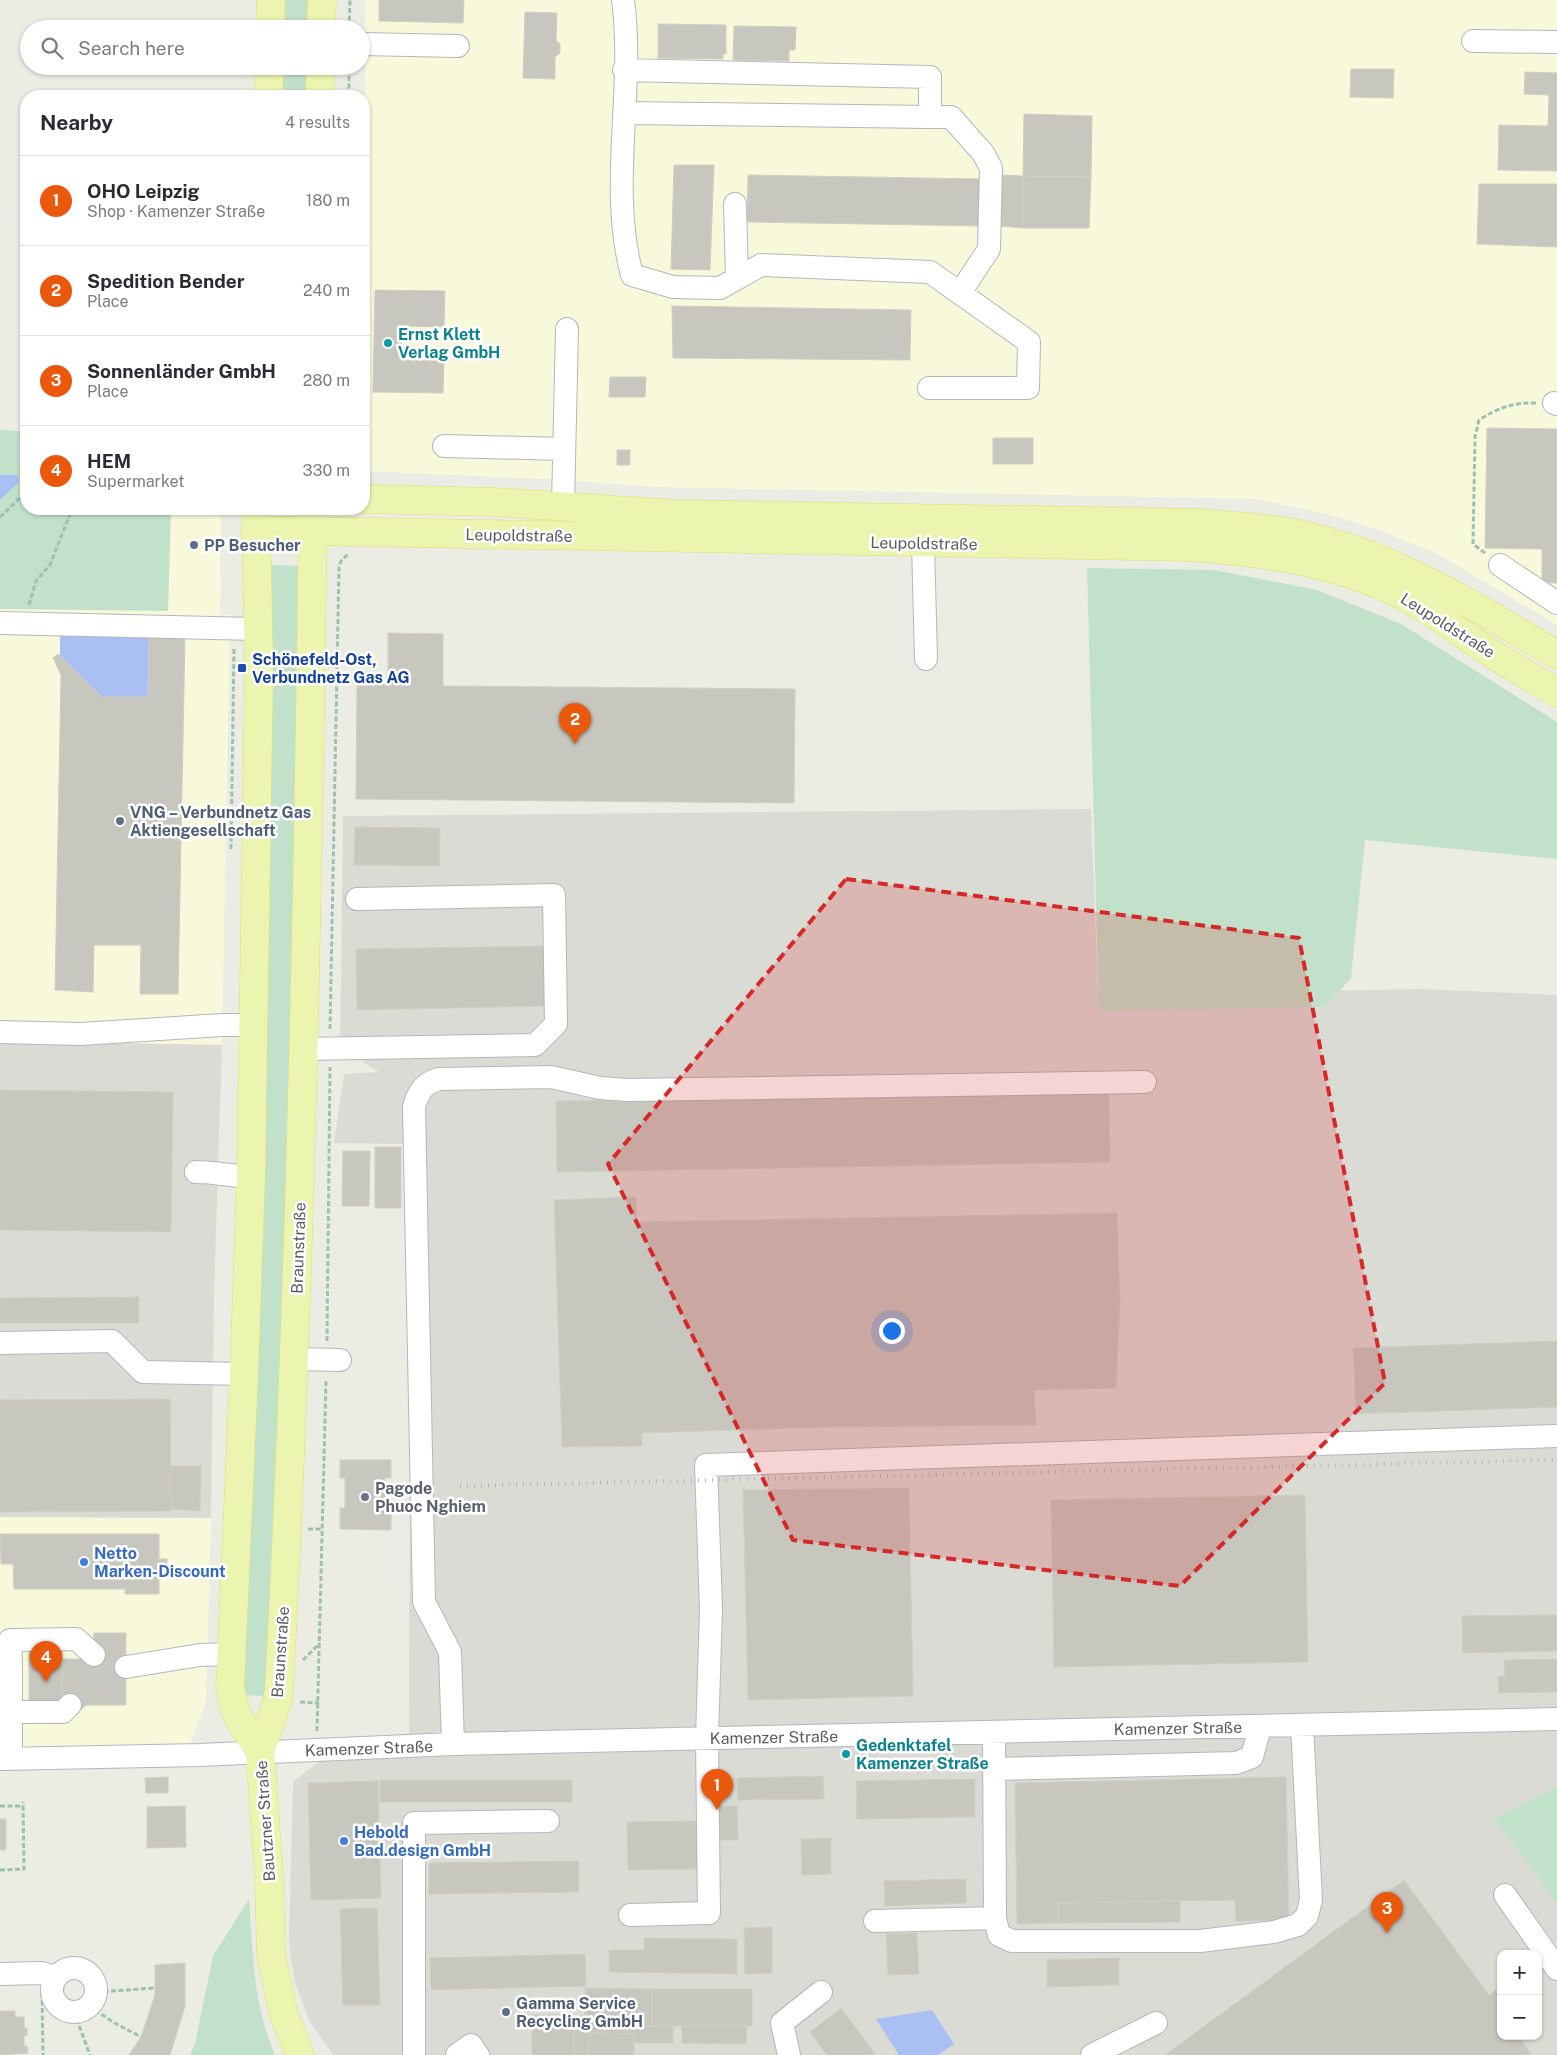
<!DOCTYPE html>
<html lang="en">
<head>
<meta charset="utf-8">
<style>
  :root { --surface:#fff; --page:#f2f2f3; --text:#2b2b33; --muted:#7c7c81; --line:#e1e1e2; --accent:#ea580c }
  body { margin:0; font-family:"Public Sans",sans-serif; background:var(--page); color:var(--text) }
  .controls { position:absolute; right:15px; bottom:15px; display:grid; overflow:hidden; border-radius:10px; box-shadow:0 1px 4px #0004 }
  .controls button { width:45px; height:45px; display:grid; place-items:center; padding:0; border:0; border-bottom:1px solid var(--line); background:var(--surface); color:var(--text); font:25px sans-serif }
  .you { position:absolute; left:891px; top:1330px; width:18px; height:18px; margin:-12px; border:4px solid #fff; border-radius:50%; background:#1a73e8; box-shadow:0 0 0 8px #1a73e833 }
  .badge { display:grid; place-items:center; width:32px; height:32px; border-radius:50%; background:var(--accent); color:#fff; font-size:16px; font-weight:700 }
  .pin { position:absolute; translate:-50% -41px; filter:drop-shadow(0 1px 2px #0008) }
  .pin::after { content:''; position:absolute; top:26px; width:18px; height:15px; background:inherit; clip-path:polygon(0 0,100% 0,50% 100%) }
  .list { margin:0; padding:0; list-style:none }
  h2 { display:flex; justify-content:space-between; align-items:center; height:65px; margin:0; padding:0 20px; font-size:21px }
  h2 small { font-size:16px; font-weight:400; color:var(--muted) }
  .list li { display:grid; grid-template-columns:32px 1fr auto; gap:15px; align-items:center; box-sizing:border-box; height:90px; padding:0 20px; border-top:1px solid var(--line) }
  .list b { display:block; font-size:19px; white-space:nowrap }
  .list p { margin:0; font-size:16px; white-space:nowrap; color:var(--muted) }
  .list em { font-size:16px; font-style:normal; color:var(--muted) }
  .icon { flex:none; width:28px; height:28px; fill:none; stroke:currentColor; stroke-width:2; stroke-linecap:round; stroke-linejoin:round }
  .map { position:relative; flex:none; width:1557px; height:2055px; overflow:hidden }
  .search { position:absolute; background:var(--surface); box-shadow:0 1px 4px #0004; left:20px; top:20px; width:350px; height:55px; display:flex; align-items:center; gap:12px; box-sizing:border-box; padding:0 18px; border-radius:28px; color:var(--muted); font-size:19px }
  .panel { position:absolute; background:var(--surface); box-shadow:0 1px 4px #0004; left:20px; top:90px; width:350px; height:425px; border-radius:20px }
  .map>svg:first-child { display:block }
  .commercial { fill:#f8f9db }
  .industrial { fill:#dbdbd5; fill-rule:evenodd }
  .green { fill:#c2e1cb }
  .water { fill:#aabff4 }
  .building { fill:#c7c7bf; stroke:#d0cfc2 }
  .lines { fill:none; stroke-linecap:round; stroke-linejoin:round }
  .minor-tunnel { stroke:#c7c8c3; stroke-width:22; stroke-dasharray:22 11; stroke-linecap:butt }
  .minor-casing { stroke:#b5b6bc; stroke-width:24 }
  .major-casing { stroke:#dfe068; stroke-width:29 }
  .path { stroke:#9cc1b1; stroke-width:3; stroke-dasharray:5 2.5; stroke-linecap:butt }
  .minor { stroke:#fff; stroke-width:22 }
  .major { stroke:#ecf5af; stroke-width:28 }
  .rail { stroke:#b5b5b6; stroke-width:4; stroke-dasharray:1 6; stroke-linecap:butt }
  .marked { fill:#d62828; fill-opacity:0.2; stroke:#d62828; stroke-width:4; stroke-dasharray:10 6; stroke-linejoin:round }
  .culture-dot { fill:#0f9aa8; stroke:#fff; stroke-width:2 }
  .service-dot { fill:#5c6f8a; stroke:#fff; stroke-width:2 }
  .transit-dot { fill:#1a4fb4; stroke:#fff; stroke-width:2 }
  .worship-dot { fill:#6b7280; stroke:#fff; stroke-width:2 }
  .shop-dot { fill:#3f7fe0; stroke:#fff; stroke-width:2 }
  .labels { text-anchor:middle; stroke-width:5; stroke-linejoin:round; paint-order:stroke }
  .culture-label { font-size:16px; font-weight:bold; fill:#0d838f; stroke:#fff; text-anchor:start }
  .street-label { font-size:16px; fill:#5b5c62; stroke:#fff }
  .service-label { font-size:16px; font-weight:bold; fill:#4e5e75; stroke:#fff; text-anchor:start }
  .transit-label { font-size:16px; font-weight:bold; fill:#164399; stroke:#fff; text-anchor:start }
  .worship-label { font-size:16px; font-weight:bold; fill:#5b616d; stroke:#fff; text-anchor:start }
  .shop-label { font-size:16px; font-weight:bold; fill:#366cbe; stroke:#fff; text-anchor:start }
</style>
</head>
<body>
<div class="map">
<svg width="1557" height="2055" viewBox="0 0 1557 2055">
  <rect width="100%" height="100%" fill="#ebece3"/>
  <path class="commercial" d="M 365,0 L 1557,0 L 1557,625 L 1438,554 L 1376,529 L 1326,514 L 1258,499 L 656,487 L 563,480 L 364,471 Z
    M 0,430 L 26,431 L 26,509 L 221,509 L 220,615 L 230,615 L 222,1045 L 0,1041 Z
    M 0,1517 L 211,1518 L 206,1702 L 189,1746 L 0,1749 Z"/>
  <path class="industrial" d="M 1091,809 L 1098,990 L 1313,991 L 1422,989 L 1557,995 L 1557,1787 L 1494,1818 L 1557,1903 L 1557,2055 L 333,2055 L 310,2022 L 294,1980 L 289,1943 L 293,1782 L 325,1757 L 409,1742 L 410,1415 L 406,1144 L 334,1143 L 344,1074 L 379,1072 L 340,1047 L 343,816 ZM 1501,1954 L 1538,1954 L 1538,2036 L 1501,2036 Z
    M 0,1041 L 222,1045 L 214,1295 L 211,1518 L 0,1517 Z"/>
  <path class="green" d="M 282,0 L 313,0 L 313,29 L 281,29 Z
    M 281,66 L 312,66 L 312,96 L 280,96 Z
    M 0,430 L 26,431 L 26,509 L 171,509 L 168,611 L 0,609 Z
    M 271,565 L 302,566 L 290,1213 L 268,1696 L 239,1695 L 263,1026 Z
    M 1087,568 L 1214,570 L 1317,590 L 1401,624 L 1557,722 L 1557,859 L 1365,840 L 1351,978 L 1325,1007 L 1099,1011 Z
    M 1557,1787 L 1557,1903 L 1494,1818 Z
    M 249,1899 C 253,1953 253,2004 275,2055 L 190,2055 L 195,2044 L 213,1956 Z"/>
  <path class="water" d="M 0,475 L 17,475 L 19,482 L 0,500 Z
    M 60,633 L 149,637 L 148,697 L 102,697 L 60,657 Z
    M 932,2010 L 954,2044 L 938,2055 L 899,2055 L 876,2019 Z"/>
  <path class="building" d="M 379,0 L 464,0 L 463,23 L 379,21 Z
    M 525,12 L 557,13 L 556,40 L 560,44 L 560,53 L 555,57 L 555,79 L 523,78 Z
    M 658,24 L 726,25 L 726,54 L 723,54 L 723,59 L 658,58 Z
    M 734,26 L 796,27 L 795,50 L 789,50 L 789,61 L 733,60 Z
    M 1351,69 L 1394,69 L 1393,98 L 1350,97 Z
    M 1525,72 L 1557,73 L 1557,171 L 1498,170 L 1499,125 L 1548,126 L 1549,95 L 1524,94 Z
    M 1024,114 L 1092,116 L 1091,177 L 1023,176 Z
    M 674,165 L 714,165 L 710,270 L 671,269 Z
    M 748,175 L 983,179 L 982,226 L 747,222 Z
    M 998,175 L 1023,176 L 1023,228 L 997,226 Z
    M 1023,176 L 1091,177 L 1089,228 L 1023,228 Z
    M 1479,184 L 1557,184 L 1557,247 L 1477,244 Z
    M 375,290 L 445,291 L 444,327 L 402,326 L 401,360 L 444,361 L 443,393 L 373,392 Z
    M 672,306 L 911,310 L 910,360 L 673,358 Z
    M 610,377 L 646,377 L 645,397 L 609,397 Z
    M 1487,428 L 1557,429 L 1557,583 L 1542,583 L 1542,549 L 1485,548 Z
    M 993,438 L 1033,438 L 1033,464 L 993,464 Z
    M 617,450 L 630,450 L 630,465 L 617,465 Z
    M 388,633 L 443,634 L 443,686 L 795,689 L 794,803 L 356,799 L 357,684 L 388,684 Z
    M 149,637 L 185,638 L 178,994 L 140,994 L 141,945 L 94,945 L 93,992 L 55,990 L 61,675 L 53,658 L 58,654 L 102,697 L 148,697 Z
    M 355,827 L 440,828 L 439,866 L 354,865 Z
    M 546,946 L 547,1006 L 357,1010 L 356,949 Z
    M 0,1090 L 173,1092 L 171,1232 L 0,1230 Z
    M 1109,1091 L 1110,1162 L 557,1172 L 556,1101 Z
    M 375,1147 L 401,1147 L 401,1208 L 375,1208 Z
    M 343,1151 L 370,1151 L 369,1206 L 342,1206 Z
    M 636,1197 L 637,1222 L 1117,1213 L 1120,1301 L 1116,1388 L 1034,1390 L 1036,1425 L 828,1427 L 642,1433 L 642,1446 L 562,1447 L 554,1200 Z
    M 139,1297 L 139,1323 L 0,1323 L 0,1298 Z
    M 1557,1341 L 1557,1407 L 1356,1414 L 1353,1348 Z
    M 170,1399 L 171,1511 L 0,1512 L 0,1400 Z
    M 340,1460 L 391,1460 L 391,1478 L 385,1478 L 385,1509 L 391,1509 L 391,1530 L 340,1529 L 340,1508 L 345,1508 L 345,1478 L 340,1478 Z
    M 170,1466 L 201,1466 L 200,1511 L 171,1509 Z
    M 909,1488 L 913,1696 L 748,1700 L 743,1490 Z
    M 1305,1495 L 1308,1662 L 1054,1667 L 1051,1500 Z
    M 0,1534 L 159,1534 L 159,1559 L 167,1559 L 167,1576 L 159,1576 L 159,1594 L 125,1594 L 125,1589 L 14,1589 L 13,1564 L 1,1564 Z
    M 1557,1615 L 1557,1651 L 1463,1653 L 1462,1616 Z
    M 94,1633 L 126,1633 L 126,1705 L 62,1705 L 62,1659 L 94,1659 Z
    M 29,1646 L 62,1646 L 62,1704 L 29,1704 Z
    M 1557,1659 L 1557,1692 L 1499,1693 L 1498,1676 L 1505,1676 L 1504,1660 Z
    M 823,1776 L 824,1799 L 738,1800 L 737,1778 Z
    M 168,1777 L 168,1793 L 146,1793 L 145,1778 Z
    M 1286,1777 L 1289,1920 L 1236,1921 L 1235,1900 L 1058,1903 L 1058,1923 L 1017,1924 L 1015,1783 Z
    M 975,1779 L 975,1817 L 857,1819 L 856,1781 Z
    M 380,1780 L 572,1780 L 572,1802 L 380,1802 Z
    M 378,1781 L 381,1898 L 311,1900 L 308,1783 Z
    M 185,1806 L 186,1847 L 147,1848 L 147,1807 Z
    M 737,1806 L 738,1840 L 715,1840 L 714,1807 Z
    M 0,1819 L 6,1819 L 6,1850 L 0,1850 Z
    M 698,1821 L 698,1869 L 628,1870 L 627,1822 Z
    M 831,1838 L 831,1874 L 802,1875 L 801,1839 Z
    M 579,1861 L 579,1892 L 429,1894 L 429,1863 Z
    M 966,1879 L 966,1903 L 885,1906 L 884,1881 Z
    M 1404,1880 L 1489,1995 L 1501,1986 L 1501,2036 L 1518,2036 L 1532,2055 L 1165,2055 Z
    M 1180,1901 L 1180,1922 L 1058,1923 L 1058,1903 Z
    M 377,1908 L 380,2005 L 343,2005 L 340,1909 Z
    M 772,1927 L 772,1973 L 745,1974 L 744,1928 Z
    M 917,1933 L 919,1974 L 888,1975 L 886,1934 Z
    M 644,1938 L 737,1939 L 737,1974 L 609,1972 L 609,1950 L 644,1950 Z
    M 585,1954 L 586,1986 L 431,1990 L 430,1958 Z
    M 1119,1958 L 1119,1985 L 1047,1987 L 1047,1960 Z
    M 185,1963 L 185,2006 L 170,2055 L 129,2055 L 141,2037 L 155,1995 L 155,1965 Z
    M 585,1988 L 652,1989 L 652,2026 L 634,2026 L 634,2034 L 585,2033 Z
    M 652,1989 L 752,1989 L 752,2026 L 652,2026 Z
    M 841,2008 L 876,2055 L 827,2055 L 810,2032 Z
    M 0,2011 L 15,2011 L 15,2017 L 24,2017 L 24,2028 L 27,2028 L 27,2035 L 24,2036 L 24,2046 L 27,2046 L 28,2053 L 0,2055 Z
    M 532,2015 L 574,2015 L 574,2055 L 532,2055 Z
    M 574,2019 L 586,2020 L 585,2033 L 590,2033 L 589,2055 L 574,2055 Z
    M 634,2026 L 673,2026 L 673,2043 L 634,2043 Z
    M 682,2026 L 747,2026 L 746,2044 L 682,2043 Z
    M 590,2033 L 634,2034 L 634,2055 L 589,2055 Z"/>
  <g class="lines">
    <path class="minor-tunnel" d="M 70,1705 L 109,1670 L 126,1667"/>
    <g class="minor-casing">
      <path id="minor" d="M 623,0 C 635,91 608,185 632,275 L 673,287 L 720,288 L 761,265 L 930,272 L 1029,342 L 1028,388 L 929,388
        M 1473,41 L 1557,42
        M 361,44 L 458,46
        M 624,113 L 930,117 L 930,77 L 624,70
        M 930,117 L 951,117 L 983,153 L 991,168 L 989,249 L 960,293
        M 735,204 L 737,278
        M 1554,403 L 1557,404
        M 444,446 L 564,449
        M 563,505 L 567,329
        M 923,543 L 926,659
        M 1500,565 L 1557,603
        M 0,623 L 258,629
        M 0,1032 L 81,1034 L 222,1025 L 253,1025
        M 303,1049 L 535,1045 L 556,1024 L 554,895 L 357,899
        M 196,1172 C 215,1172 232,1176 251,1177
        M 0,1343 L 112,1341 L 143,1372 L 244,1374
        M 294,1359 L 340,1360
        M 0,1664 L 11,1664 L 11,1759
        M 11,1664 L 10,1640 L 76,1639 L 94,1655
        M 126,1667 L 200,1655 L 230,1654
        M 11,1712 L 63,1712 L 70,1705
        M 453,1744 L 450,1652 L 424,1602 L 414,1107 C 418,1092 424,1083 439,1079 L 551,1077 L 600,1088 L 627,1090 L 1145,1082
        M 0,1759 L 200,1755 L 453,1744 L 1557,1719
        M 994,1769 L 1236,1763 L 1252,1757 L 1260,1727
        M 1505,1895 L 1557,1969
        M 630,1915 L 709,1913 L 707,1738 L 711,1609 L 706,1465 L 1557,1436
        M 995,1918 L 999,1935 L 1012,1941 L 1200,1941 L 1274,1932 L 1298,1925 L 1307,1916 L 1311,1900 L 1302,1725
        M 875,1921 L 995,1918 L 994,1732
        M52 1990a22 22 0 1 1 44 0a22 22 0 1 1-44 0Z
        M 0,1974 L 41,1973 L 56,1977
        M 414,2055 L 414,1823 L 548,1821
        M 457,2055 L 471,2045 L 478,2055
        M 789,2055 L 782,2023 L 821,1992
        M 1092,2055 L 1156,2023"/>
    </g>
    <g class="major-casing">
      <path id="major" d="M 270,29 L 271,0
        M 321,29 L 322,0
        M 269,96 L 269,66
        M 320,96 L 320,66
        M 364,499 L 495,502 L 674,514 L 1198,523 C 1238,526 1276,528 1315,538 C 1403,560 1480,609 1557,655
        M 256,509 L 259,671 L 251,1177 L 244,1374 L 230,1689 L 237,1715 L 260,1752
        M 255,530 L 1192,547 C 1261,552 1329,562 1392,590 C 1423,605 1451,626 1479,645 C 1504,662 1531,677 1557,693
        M 300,2055 L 284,2015 L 271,1955 L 269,1876 L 260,1752 L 277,1702 L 279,1690 C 300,1297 308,903 313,509"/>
    </g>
    <path class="path" d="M 349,28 L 350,0
      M 349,96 L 349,66
      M 0,517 L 26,492
      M 1485,553 L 1473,544 L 1475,437 L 1479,420 C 1498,408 1514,402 1536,403
      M 29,605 L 36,581 L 50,565 L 72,509
      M 231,849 L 234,648
      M 330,1029 L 339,567 L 341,561 L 348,554
      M 327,1341 L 330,1067
      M 308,1529 L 323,1529
      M 303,1660 L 320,1643
      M 300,1702 L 319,1703
      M 317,1731 L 326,1380
      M 0,1806 L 23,1806
      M 0,1870 L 24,1869 L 23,1802
      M 96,1992 L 155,1988
      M 42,1993 L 43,2055
      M 89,2006 L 113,2022 L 141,2037
      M 74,2012 L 90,2055"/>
    <use href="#minor" class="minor"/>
    <use href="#major" class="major"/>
    <path class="rail" d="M 460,1486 L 1557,1460"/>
  </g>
  <path class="marked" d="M 846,879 L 1299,938 L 1385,1383 L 1180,1586 L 793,1540 L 608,1164 Z"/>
  <g class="culture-dot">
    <circle cx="388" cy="343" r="5"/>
    <circle cx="846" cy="1754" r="5"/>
  </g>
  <g class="service-dot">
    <circle cx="194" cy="545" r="5"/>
    <circle cx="120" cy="821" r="5"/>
    <circle cx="506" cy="2012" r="5"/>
  </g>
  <rect class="transit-dot" x="237" y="663" width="10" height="10" rx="2.5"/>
  <circle class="worship-dot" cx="365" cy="1497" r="5"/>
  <g class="shop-dot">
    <circle cx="84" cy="1562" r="5"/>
    <circle cx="344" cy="1841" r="5"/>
  </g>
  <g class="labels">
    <g class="culture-label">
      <text x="398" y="340">Ernst Klett<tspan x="398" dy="18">Verlag GmbH</tspan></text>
      <text x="856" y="1751">Gedenktafel<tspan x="856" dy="18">Kamenzer Straße</tspan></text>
    </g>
    <g class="street-label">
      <text transform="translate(519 535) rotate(1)" y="6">Leupoldstraße</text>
      <text transform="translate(924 543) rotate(1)" y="6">Leupoldstraße</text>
      <text transform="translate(1448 625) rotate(32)" y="6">Leupoldstraße</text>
      <text transform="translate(298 1248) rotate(-88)" y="6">Braunstraße</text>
      <text transform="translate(280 1652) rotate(-86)" y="6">Braunstraße</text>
      <text transform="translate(1178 1728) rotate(-1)" y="6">Kamenzer Straße</text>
      <text transform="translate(774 1737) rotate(-1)" y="6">Kamenzer Straße</text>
      <text transform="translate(369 1748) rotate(-2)" y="6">Kamenzer Straße</text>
      <text transform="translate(265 1821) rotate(-94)" y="6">Bautzner Straße</text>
    </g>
    <g class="service-label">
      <text x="204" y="551">PP Besucher</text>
      <text x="130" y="818">VNG – Verbundnetz Gas<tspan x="130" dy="18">Aktiengesellschaft</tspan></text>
      <text x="516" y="2009">Gamma Service<tspan x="516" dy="18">Recycling GmbH</tspan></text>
    </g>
    <g class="transit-label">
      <text x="252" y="665">Schönefeld-Ost,<tspan x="252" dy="18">Verbundnetz Gas AG</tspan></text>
    </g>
    <g class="worship-label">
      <text x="375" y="1494">Pagode<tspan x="375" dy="18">Phuoc Nghiem</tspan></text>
    </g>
    <g class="shop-label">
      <text x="94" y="1559">Netto<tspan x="94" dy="18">Marken-Discount</tspan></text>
      <text x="354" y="1838">Hebold<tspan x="354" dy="18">Bad.design GmbH</tspan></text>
    </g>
  </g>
</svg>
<div class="controls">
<button>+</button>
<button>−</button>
</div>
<div class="you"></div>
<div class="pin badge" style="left:717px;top:1810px">1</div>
<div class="pin badge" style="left:575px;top:744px">2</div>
<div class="pin badge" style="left:1387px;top:1933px">3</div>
<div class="pin badge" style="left:46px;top:1682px">4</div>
<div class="search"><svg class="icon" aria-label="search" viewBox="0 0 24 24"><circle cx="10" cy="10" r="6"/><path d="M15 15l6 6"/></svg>Search here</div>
<section class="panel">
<h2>Nearby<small>4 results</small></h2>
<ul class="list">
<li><span class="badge">1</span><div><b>OHO Leipzig</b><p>Shop · Kamenzer Straße</p></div><em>180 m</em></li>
<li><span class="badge">2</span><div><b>Spedition Bender</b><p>Place</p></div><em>240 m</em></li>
<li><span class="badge">3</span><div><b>Sonnenländer GmbH</b><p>Place</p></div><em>280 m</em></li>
<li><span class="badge">4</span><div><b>HEM</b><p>Supermarket</p></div><em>330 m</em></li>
</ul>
</section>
</div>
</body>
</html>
